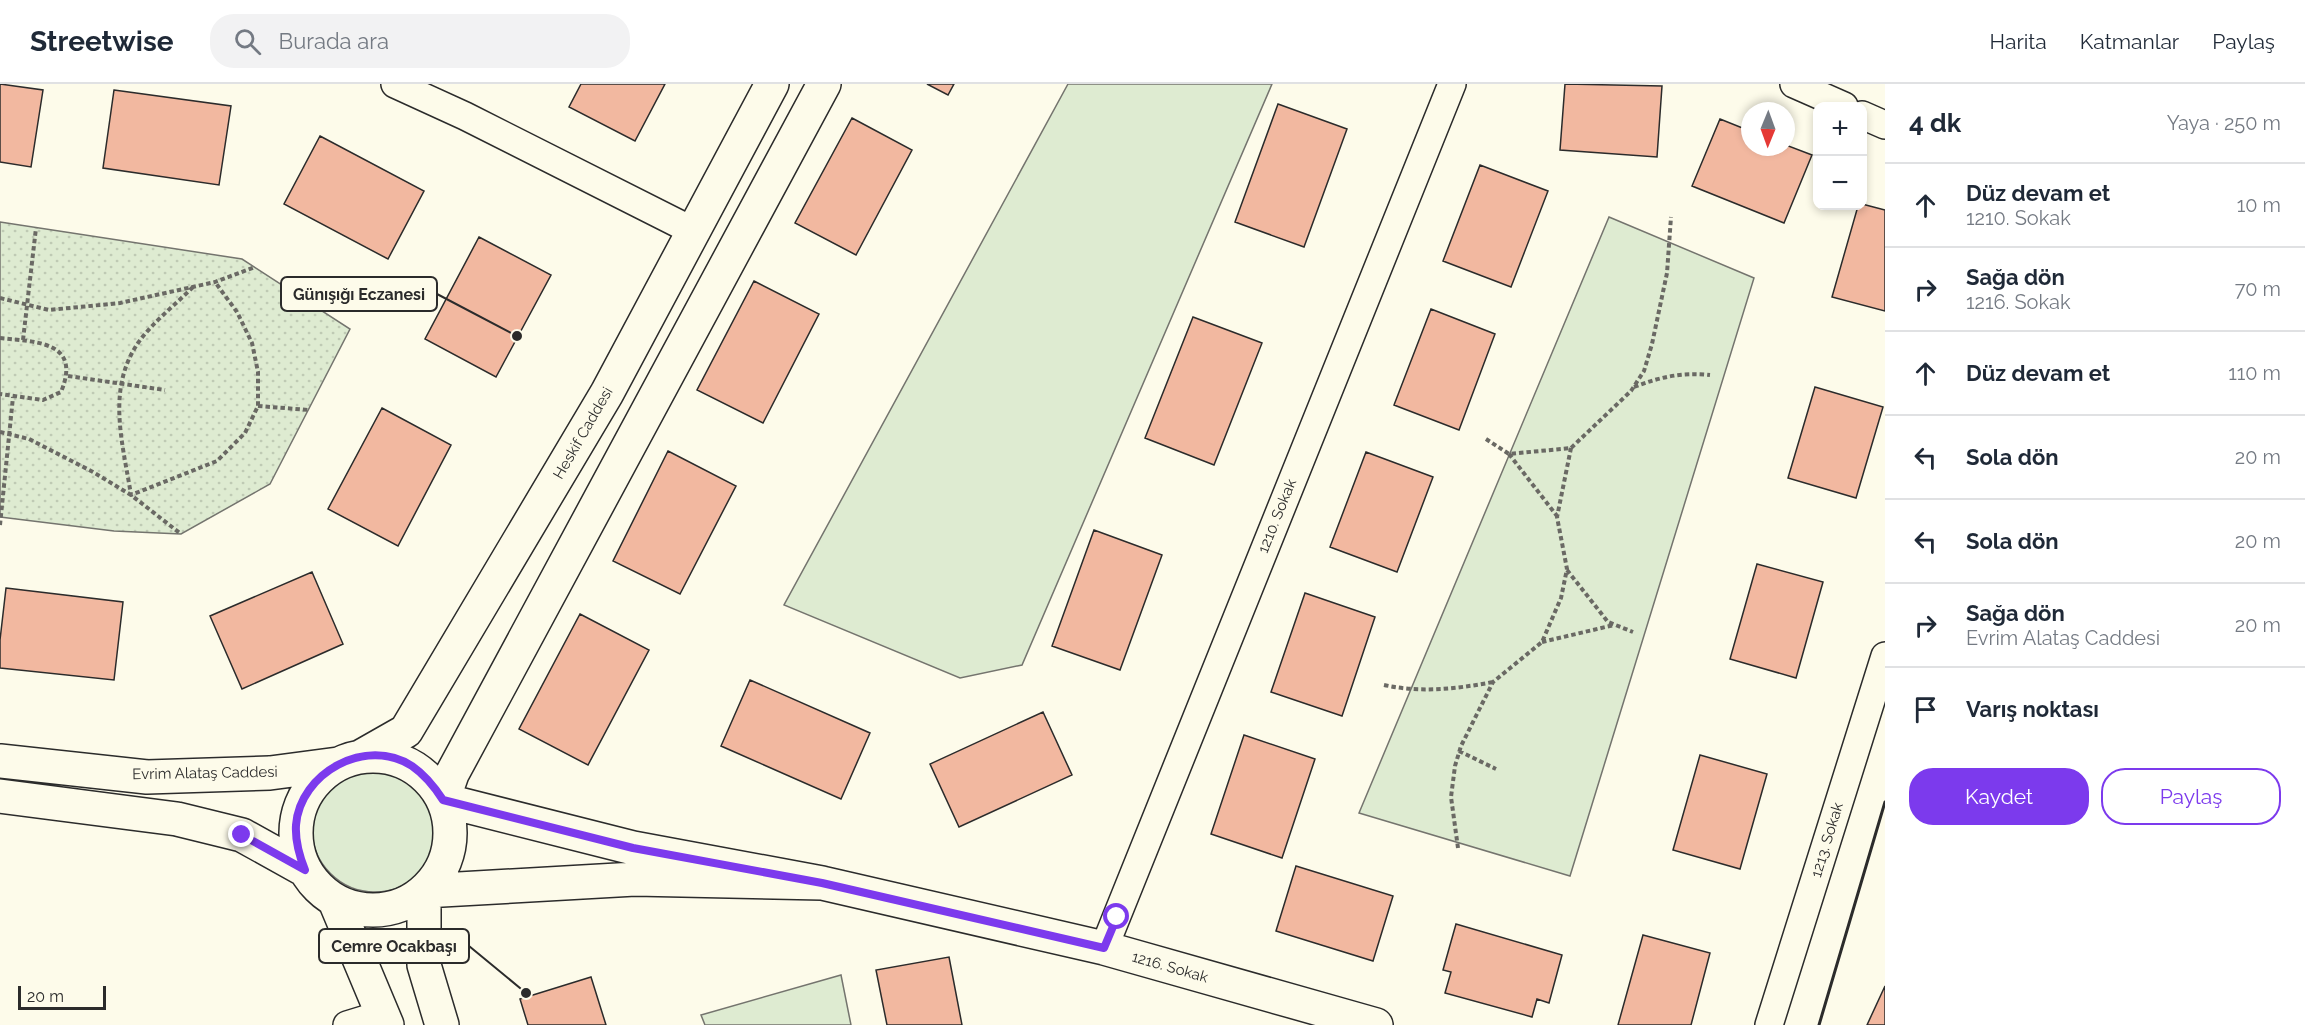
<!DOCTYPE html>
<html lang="tr">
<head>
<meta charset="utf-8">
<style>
  :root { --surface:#fff; --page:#f2f2f3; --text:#1f2937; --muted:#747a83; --line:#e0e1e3; --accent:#7c3aed }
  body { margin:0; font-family:Raleway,sans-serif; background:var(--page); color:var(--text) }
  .controls { position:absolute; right:18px; top:18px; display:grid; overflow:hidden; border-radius:12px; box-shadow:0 3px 9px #0003 }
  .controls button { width:54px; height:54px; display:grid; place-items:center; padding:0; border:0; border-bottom:2px solid var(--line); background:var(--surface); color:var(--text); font:30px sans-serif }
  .compass { position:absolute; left:1741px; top:18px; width:54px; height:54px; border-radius:50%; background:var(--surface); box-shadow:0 3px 9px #0003; rotate:181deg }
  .scale { position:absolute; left:18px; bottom:15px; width:88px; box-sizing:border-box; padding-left:6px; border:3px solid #2b2b2b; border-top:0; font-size:16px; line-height:21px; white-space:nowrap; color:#2b2b2b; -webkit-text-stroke:4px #fdfbea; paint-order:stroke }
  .stop { position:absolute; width:18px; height:18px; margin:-14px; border:4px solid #7c3aed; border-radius:50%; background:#fff }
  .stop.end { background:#7c3aed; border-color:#fff; box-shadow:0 2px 6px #0008 }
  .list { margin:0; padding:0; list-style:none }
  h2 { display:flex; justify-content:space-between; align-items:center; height:78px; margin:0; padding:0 24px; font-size:26px }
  h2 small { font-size:20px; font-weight:400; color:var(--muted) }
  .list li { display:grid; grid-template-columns:39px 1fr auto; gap:18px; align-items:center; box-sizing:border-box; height:84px; padding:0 24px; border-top:2px solid var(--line) }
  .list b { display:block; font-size:22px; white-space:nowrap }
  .list p { margin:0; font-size:20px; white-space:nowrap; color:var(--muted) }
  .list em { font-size:20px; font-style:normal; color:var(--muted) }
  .actions { display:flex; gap:12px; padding:18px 24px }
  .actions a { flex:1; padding:14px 0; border:2px solid var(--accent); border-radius:24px; text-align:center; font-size:21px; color:var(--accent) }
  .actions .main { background:var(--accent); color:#fff }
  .icon { flex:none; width:33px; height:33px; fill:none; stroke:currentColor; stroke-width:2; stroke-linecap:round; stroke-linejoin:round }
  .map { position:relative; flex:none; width:1885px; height:941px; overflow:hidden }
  header { display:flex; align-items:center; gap:36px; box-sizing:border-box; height:84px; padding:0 30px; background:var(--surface); border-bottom:2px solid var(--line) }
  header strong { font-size:28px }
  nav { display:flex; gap:33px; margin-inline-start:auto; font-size:21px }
  .search { width:420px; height:54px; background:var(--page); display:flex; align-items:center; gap:15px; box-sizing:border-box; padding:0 21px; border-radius:24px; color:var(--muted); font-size:22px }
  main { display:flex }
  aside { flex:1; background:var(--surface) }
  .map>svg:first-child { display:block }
  .green { fill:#deebd1; stroke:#74746e; stroke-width:1.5 }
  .park { fill:url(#park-dots); stroke:#74746e; stroke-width:1.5 }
  .building { fill:#f2b8a0; stroke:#2b2b2b; stroke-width:1.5 }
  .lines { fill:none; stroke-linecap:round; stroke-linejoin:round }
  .street-casing { stroke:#2b2b2b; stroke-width:30 }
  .secondary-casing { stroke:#2b2b2b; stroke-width:36 }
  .path { stroke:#6a6964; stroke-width:4; stroke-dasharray:4.5 3; stroke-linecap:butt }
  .street { stroke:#fdfbea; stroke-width:27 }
  .secondary { stroke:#fdfbea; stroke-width:33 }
  .wall { stroke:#2b2b2b; stroke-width:3 }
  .route { stroke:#7c3aed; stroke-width:8 }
  .labels { text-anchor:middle; stroke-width:4.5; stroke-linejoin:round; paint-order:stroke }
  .street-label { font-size:15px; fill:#2b2b2b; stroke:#fdfbea }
  .leader { fill:none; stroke:#2b2b2b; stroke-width:2 }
  .callout-dot { fill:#2b2b2b; stroke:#fdfbea; stroke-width:2 }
  .callout { fill:#fdfbea; stroke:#2b2b2b; stroke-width:2 }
  .callout-label { font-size:16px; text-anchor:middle; font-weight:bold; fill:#2b2b2b }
</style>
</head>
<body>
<header>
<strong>Streetwise</strong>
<div class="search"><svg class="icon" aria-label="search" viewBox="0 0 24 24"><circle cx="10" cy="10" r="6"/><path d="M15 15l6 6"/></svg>Burada ara</div>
<nav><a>Harita</a><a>Katmanlar</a><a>Paylaş</a></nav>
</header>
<main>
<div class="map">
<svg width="1885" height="941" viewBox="0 0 1885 941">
  <defs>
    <pattern id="park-dots" width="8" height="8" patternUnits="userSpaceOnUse" patternTransform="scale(1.5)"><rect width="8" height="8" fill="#deebd1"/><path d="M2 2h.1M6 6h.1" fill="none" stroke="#bfcab4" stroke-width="1.8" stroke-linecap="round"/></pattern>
  </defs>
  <rect width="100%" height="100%" fill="#fdfbea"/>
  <path class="green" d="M 1068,0 L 1272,0 L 1022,581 L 960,594 L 784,521 Z
    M 1609,133 L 1754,194 L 1570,792 L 1359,729 Z
    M312 745a63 63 0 1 1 126 0a63 63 0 1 1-126 0Z
    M 841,891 L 851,941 L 705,941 L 701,931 Z"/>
  <path class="park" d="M 0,138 L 242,175 L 350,245 L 270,400 L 181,450 L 114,447 L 0,433 Z"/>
  <path class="building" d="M 0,0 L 43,6 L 31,83 L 0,78 Z
    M 581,0 L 665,0 L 635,57 L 569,23 Z
    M 927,0 L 954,0 L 948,11 Z
    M 1565,0 L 1662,2 L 1657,73 L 1560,66 Z
    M 114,6 L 231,22 L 219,101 L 103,84 Z
    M 1278,20 L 1347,45 L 1304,163 L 1235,138 Z
    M 852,34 L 912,66 L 856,171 L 795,139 Z
    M 1720,35 L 1750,47 L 1750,63 L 1786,63 L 1786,61 L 1812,71 L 1784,139 L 1692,102 Z
    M 320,52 L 424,107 L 388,175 L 284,120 Z
    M 1480,81 L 1548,107 L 1511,203 L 1443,177 Z
    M 1862,120 L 1885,126 L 1885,227 L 1832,213 L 1858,122 Z
    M 479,153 L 551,191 L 496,293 L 425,255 Z
    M 754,197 L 819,230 L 763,339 L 697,306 Z
    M 1431,225 L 1495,250 L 1459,346 L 1394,321 Z
    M 1193,233 L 1262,259 L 1214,381 L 1145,354 Z
    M 1815,303 L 1883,323 L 1856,414 L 1788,394 Z
    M 382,324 L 451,361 L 398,462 L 328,425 Z
    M 668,367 L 736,402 L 680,510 L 613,477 Z
    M 1366,368 L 1433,393 L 1397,488 L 1330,463 Z
    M 1094,446 L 1162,471 L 1120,586 L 1052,562 Z
    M 1757,480 L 1823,498 L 1796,594 L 1730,575 Z
    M 312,488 L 343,560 L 242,605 L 210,532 Z
    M 6,504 L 123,518 L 114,596 L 0,584 L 0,556 Z
    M 1305,509 L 1375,533 L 1342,632 L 1271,608 Z
    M 580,530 L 649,566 L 588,681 L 519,645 Z
    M 750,596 L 870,649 L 841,715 L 721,662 Z
    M 1043,628 L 1072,691 L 959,743 L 930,680 Z
    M 1244,651 L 1315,675 L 1282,774 L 1211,750 Z
    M 1700,671 L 1767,690 L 1740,785 L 1673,766 Z
    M 1296,782 L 1393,812 L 1373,877 L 1276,847 Z
    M 1456,840 L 1562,871 L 1549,919 L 1537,915 L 1532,933 L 1445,909 L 1451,888 L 1443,886 Z
    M 1643,851 L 1710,869 L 1691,941 L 1618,941 Z
    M 949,873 L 962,941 L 887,941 L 876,886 Z
    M 591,893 L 606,941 L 528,941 L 520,915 Z
    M 1885,902 L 1885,941 L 1867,941 Z"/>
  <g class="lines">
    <g class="street-casing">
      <path id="street" d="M 395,0 L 465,32 L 693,147
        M 1794,0 L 1844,22
        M 1862,31 L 1885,41
        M 1104,864 L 1452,0
        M 347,941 L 383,930
        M 1769,941 L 1885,572"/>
    </g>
    <g class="secondary-casing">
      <path id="secondary" d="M 362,672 L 406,647 L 607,309 L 772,0
        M296 749a77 77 0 1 1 154 0a77 77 0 1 1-154 0Z
        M 0,677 L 147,693 L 270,689 L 338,680
        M 0,712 L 177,735 L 242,751 L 305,786
        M 822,799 L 1104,864 L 1376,941
        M 335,817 L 387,941
        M 442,941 L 424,881 L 424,807 L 635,795 L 822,799 L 633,764 L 443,716 L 452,690 L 824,0"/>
    </g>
    <path class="path" d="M 193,203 C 175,221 152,239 138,259 C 106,306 123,360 131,411 L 217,377 L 245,349 L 258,322 L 258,288 L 252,259 L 237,228 L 215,198
      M 0,214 L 49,226 L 120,219 L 215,198 L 255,183
      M 0,254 C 36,258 82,257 61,308 L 43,316 L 0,310
      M 23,256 L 36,144
      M 68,292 L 165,306
      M 1634,303 C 1660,293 1682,288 1710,291
      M 258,322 L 309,326
      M 0,348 L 29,355 L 93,388 L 131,411 L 181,450
      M 1486,355 L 1509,370 L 1571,364 L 1631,307 L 1644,287 L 1652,260 L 1667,189 L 1671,133
      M 1509,370 L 1557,432
      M 0,441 L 13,313
      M 1567,486 L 1608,538 L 1633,548
      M 1542,558 L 1614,541
      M 1384,601 C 1421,609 1456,605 1493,598
      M 1459,667 L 1496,685
      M 1458,764 L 1451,713 L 1455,682 L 1461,662 L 1493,598 L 1542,558 L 1561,514 L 1567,485 L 1557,433 L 1571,364"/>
    <use href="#street" class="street"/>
    <use href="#secondary" class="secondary"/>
    <path class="wall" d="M 1819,941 L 1885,718"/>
  </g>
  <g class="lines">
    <path class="route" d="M 242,751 L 305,786 C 299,771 295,757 296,741 C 300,689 366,652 412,682 C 425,691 434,702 443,716 L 633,764 L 822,799 L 1104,864 L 1117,833"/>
  </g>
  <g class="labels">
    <g class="street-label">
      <text transform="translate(583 349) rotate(-60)" y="5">Heskif Caddesi</text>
      <text transform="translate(1277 432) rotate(-68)" y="5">1210. Sokak</text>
      <text transform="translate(205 689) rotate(-1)" y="5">Evrim Alataş Caddesi</text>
      <text transform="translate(1827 756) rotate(-73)" y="5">1213. Sokak</text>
      <text transform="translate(1170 883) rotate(16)" y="5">1216. Sokak</text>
    </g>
  </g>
  <path class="leader" d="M517 252L437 210M526 909L469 862"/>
  <g class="callout-dot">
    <circle cx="517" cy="252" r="6"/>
    <circle cx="526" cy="909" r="6"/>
  </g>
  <g class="callout">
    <rect x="281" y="193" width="156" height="34" rx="6"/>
    <rect x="319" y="845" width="150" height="34" rx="6"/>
  </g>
  <g class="callout-label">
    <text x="359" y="216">Günışığı Eczanesi</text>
    <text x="394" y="868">Cemre Ocakbaşı</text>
  </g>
</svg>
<div class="controls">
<button>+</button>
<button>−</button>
</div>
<svg class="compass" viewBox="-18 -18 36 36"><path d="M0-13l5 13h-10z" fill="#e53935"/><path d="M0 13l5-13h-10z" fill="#747a83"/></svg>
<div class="scale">20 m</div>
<div class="stop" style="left:1117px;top:833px"></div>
<div class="stop end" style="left:242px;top:751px"></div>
</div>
<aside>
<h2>4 dk<small>Yaya · 250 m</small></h2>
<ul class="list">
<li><svg class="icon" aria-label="ahead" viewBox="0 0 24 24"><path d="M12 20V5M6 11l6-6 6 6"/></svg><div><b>Düz devam et</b><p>1210. Sokak</p></div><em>10 m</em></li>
<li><svg class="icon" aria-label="right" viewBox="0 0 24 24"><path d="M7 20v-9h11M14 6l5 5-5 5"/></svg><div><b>Sağa dön</b><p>1216. Sokak</p></div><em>70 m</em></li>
<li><svg class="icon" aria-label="ahead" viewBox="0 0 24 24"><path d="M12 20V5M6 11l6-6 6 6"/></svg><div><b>Düz devam et</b></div><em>110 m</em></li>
<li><svg class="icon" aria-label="left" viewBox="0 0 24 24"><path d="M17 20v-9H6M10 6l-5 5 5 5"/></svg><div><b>Sola dön</b></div><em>20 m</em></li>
<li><svg class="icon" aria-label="left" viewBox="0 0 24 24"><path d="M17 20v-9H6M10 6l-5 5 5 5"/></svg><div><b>Sola dön</b></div><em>20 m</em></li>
<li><svg class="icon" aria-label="right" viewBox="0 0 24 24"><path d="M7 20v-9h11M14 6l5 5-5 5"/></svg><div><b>Sağa dön</b><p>Evrim Alataş Caddesi</p></div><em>20 m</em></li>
<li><svg class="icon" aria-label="arrive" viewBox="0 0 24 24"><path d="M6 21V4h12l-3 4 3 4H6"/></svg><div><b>Varış noktası</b></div></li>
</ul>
<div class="actions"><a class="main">Kaydet</a><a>Paylaş</a></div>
</aside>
</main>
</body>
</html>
